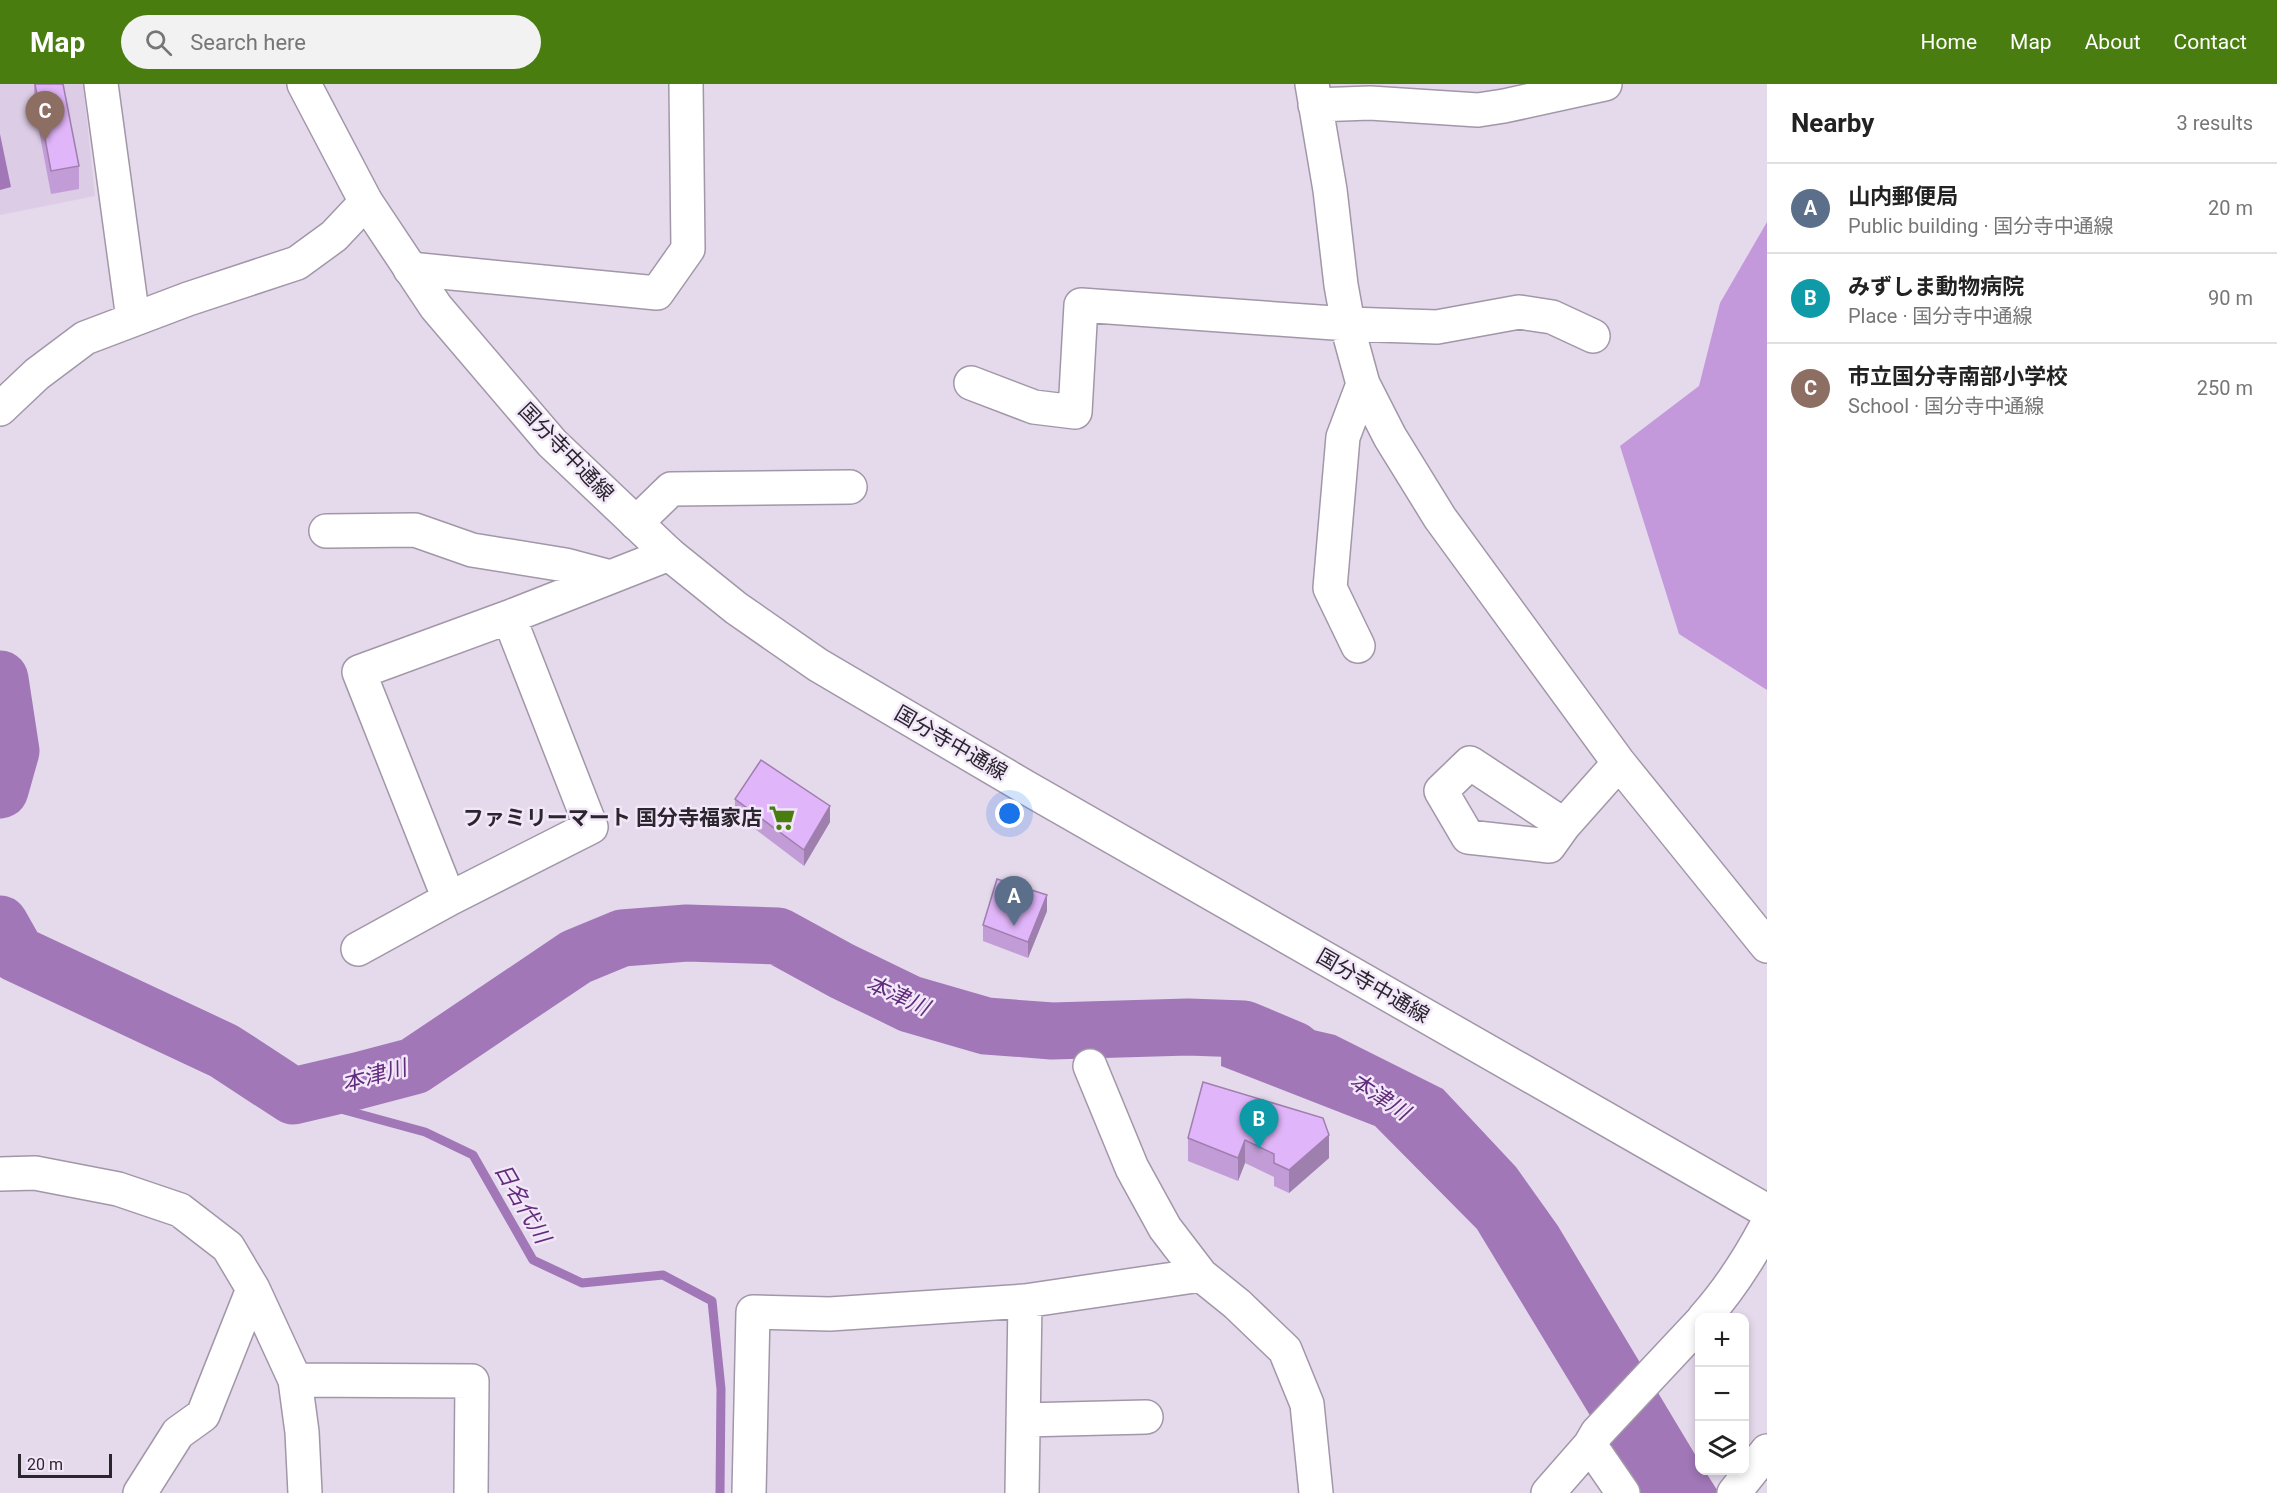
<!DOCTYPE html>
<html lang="en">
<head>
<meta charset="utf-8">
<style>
  :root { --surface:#fff; --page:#f2f2f2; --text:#222; --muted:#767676; --line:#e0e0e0; --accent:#497d10 }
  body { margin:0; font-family:Roboto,"Noto Sans JP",sans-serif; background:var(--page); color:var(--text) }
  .controls { position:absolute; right:18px; bottom:18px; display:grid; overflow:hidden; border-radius:12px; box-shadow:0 3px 9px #0003 }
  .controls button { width:54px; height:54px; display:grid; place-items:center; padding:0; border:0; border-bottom:2px solid var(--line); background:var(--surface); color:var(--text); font:30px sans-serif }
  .scale { position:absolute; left:18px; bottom:15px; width:94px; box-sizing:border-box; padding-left:6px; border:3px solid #2b262d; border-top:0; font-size:16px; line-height:21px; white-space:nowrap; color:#2b262d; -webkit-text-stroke:4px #f2e6f9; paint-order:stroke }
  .you { position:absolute; left:1010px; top:730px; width:21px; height:21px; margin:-15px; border:4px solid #fff; border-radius:50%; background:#1a73e8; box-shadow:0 0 0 9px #1a73e833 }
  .badge { display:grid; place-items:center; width:39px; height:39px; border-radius:50%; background:var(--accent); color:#fff; font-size:20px; font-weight:700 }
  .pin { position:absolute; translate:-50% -50px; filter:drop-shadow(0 2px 3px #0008) }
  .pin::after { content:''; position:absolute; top:32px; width:21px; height:18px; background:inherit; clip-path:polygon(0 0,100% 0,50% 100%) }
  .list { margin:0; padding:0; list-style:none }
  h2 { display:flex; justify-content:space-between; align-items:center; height:78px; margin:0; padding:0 24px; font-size:26px }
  h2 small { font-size:20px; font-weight:400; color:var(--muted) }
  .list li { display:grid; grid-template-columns:39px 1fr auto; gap:18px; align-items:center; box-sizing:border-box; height:90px; padding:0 24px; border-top:2px solid var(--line) }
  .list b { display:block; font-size:22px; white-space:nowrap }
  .list p { margin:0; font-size:20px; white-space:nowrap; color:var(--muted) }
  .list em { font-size:20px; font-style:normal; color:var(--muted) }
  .icon { flex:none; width:33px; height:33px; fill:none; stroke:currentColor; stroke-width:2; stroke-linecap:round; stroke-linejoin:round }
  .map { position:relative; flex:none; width:1767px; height:1409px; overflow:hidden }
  header { display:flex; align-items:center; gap:36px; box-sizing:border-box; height:84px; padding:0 30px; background:var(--accent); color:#fff }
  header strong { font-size:28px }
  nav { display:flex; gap:33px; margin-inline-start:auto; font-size:21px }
  .search { width:420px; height:54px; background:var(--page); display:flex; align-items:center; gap:15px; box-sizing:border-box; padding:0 21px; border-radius:33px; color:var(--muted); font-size:22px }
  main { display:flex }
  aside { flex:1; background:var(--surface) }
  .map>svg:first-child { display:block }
  .built { fill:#dccce5 }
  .green { fill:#c399db }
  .water { fill:#a177b7 }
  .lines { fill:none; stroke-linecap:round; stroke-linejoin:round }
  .stream { stroke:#a177b7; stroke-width:9 }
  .river { stroke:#a177b7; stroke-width:57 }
  .minor-casing { stroke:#a297a8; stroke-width:36 }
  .primary-casing { stroke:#a297a8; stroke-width:36 }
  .motorway-casing { stroke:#a297a8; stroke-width:36 }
  .minor { stroke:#fff; stroke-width:33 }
  .primary { stroke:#fff; stroke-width:33 }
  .motorway { stroke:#fff; stroke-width:33 }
  .wall { fill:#c29cd6 }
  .shaded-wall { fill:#9e7fae }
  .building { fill:#e1b5f9; stroke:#9e7fae; stroke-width:1.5 }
  .labels { text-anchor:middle; stroke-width:5; stroke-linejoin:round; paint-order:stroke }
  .street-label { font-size:21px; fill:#2b262d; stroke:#f2e6f9 }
  .poi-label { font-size:21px; font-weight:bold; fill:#2b262d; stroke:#f2e6f9; text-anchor:end }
  .water-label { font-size:22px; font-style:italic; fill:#612c7b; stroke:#f2e6f9 }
</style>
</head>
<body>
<header>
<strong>Map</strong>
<div class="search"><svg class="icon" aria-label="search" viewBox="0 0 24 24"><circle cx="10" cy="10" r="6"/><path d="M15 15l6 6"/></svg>Search here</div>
<nav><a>Home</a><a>Map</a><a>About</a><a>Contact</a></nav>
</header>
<main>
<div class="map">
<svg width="1767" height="1409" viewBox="0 0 1767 1409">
  <rect width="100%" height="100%" fill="#e5d9ec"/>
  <path class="built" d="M 0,0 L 83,0 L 95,112 L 0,131 Z"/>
  <path class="green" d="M 1767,138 L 1767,606 L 1679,550 L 1620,362 L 1699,302 L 1720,219 Z"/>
  <path class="water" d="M 0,50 L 11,103 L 0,106 Z
    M 1222,925 L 1335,951 L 1443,1005 L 1516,1083 L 1558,1142 L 1699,1377 L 1700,1386 L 1705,1387 L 1719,1409 L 1637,1409 L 1477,1145 L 1375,1042 L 1221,982 Z"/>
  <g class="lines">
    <path class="stream" d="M 293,1012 L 425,1048 L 473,1071 L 533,1176 L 582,1199 L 663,1191 L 712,1217 L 721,1305 L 720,1409"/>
    <path class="river" d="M 0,595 L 11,667 L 0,706
      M 0,840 L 17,870 L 224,967 L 293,1012 L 357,997 L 414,982 L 576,873 L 622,854 L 687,849 L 778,852 L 842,887 L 910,920 L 986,942 L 1052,947 L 1188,943 L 1244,945 L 1294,966"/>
    <g class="minor-casing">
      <path id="minor" d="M 101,0 L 133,235
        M 1312,0 L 1330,106 L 1341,201 L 1351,256 L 1363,300 L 1390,353 L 1440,434 L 1619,679 L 1767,862
        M 1315,21 L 1370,19 L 1478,26 L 1504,22 L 1605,0
        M 410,185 L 657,209 L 688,165 L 686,0
        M 971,299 L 1034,323 L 1075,328 L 1081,221 L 1348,240 L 1437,243 L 1519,228 L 1552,233 L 1593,252
        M 0,325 L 37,290 L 85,254 L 188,215 L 297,179 L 334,152 L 366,118
        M 636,439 L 671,405 L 850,403
        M 326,447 L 415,446 L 472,466 L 565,481 L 610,493
        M 1358,562 L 1330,504 L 1343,353 L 1363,300
        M 1564,741 L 1549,762 L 1468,753 L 1441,707 L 1470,679 L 1564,741 L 1619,679
        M 449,815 L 359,588 L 509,533 L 669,470
        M 358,865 L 449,815 L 591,743 L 509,533
        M 1090,982 L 1132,1084 L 1165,1144 L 1201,1191 L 1237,1220 L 1285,1266 L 1307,1320 L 1316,1409
        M 0,1090 L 35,1089 L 118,1105 L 180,1126 L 228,1163 L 253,1205 L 295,1296 L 302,1348 L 305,1409
        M 1704,1234 C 1730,1205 1749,1175 1767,1141
        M 295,1296 L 472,1297 L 471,1409
        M 1023,1336 L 1146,1333
        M 1590,1361 L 1623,1409
        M 140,1409 L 178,1349 L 203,1331 L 253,1205
        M 749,1409 L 753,1228 L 830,1230 L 1025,1217 L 1201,1191
        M 1022,1409 L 1025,1217
        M 1548,1409 L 1590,1361 L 1597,1349 L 1700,1239"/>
    </g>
    <g class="primary-casing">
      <path id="primary" d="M 304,0 L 366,118 L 436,223 L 552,359 L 669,470 L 736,524 L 818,581 L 1027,704 L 1767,1127"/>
    </g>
    <g class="motorway-casing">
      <path id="motorway" d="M 1734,1409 L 1767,1367"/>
    </g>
    <use href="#minor" class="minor"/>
    <use href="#primary" class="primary"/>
    <use href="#motorway" class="motorway"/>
  </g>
  <path class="wall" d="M 34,0 L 63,0 L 79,82 L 79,105 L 51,110 L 34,20 Z
    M 735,715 L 830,738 L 804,782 L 735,730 Z
    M 1047,827 L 1028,874 L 983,857 L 983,841 Z
    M 1203,998 L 1329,1074 L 1289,1109 L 1274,1102 L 1274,1093 L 1245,1079 L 1238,1097 L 1188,1077 L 1188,1054 Z"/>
  <path class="shaded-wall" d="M 830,722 L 830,738 L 804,782 L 804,766 Z
    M 1047,811 L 1047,827 L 1028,874 L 1028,858 Z
    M 1329,1051 L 1329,1074 L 1289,1109 L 1289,1086 Z
    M 1245,1056 L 1245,1079 L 1238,1097 L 1238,1074 Z"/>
  <path class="building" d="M 35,0 L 63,0 L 79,82 L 51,87 Z
    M 761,676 L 830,722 L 804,766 L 735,715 Z
    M 997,795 L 1047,811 L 1028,858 L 983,841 Z
    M 1203,998 L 1323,1034 L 1329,1051 L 1289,1086 L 1274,1079 L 1274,1070 L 1245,1056 L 1238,1074 L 1188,1054 Z"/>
  <defs>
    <g id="supermarket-bare" transform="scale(2.07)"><path d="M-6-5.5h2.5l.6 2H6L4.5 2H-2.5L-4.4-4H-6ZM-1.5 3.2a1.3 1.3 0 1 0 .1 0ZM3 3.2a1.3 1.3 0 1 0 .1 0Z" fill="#497d10" stroke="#f2e6f9" stroke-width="2.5" paint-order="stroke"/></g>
  </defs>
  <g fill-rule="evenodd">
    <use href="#supermarket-bare" x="782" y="734"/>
  </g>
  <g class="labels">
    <g class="street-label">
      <text transform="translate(566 368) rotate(46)" y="7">国分寺中通線</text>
      <text transform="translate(951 659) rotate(30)" y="7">国分寺中通線</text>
      <text transform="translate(1373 902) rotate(30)" y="7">国分寺中通線</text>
    </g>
    <g class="poi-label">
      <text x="762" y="741">ファミリーマート 国分寺福家店</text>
    </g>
    <g class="water-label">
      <text transform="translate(898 911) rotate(24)" y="8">本津川</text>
      <text transform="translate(374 991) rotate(-15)" y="8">本津川</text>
      <text transform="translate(1380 1012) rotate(33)" y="8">本津川</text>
      <text transform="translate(523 1119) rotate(60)" y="8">日名代川</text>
    </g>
  </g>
</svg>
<div class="controls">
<button>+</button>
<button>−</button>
<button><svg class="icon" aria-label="layers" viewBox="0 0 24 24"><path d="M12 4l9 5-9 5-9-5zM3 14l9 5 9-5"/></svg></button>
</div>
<div class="scale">20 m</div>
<div class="you"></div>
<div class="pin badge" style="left:1014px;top:842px;background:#5c6f8a">A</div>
<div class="pin badge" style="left:1259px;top:1065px;background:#0f9aa8">B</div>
<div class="pin badge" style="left:45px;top:57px;background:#8d6e63">C</div>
</div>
<aside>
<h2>Nearby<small>3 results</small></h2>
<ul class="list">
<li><span class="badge" style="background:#5c6f8a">A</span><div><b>山内郵便局</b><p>Public building · 国分寺中通線</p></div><em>20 m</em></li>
<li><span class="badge" style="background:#0f9aa8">B</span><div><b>みずしま動物病院</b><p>Place · 国分寺中通線</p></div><em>90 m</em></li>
<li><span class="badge" style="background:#8d6e63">C</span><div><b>市立国分寺南部小学校</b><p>School · 国分寺中通線</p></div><em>250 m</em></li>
</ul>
</aside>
</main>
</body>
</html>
